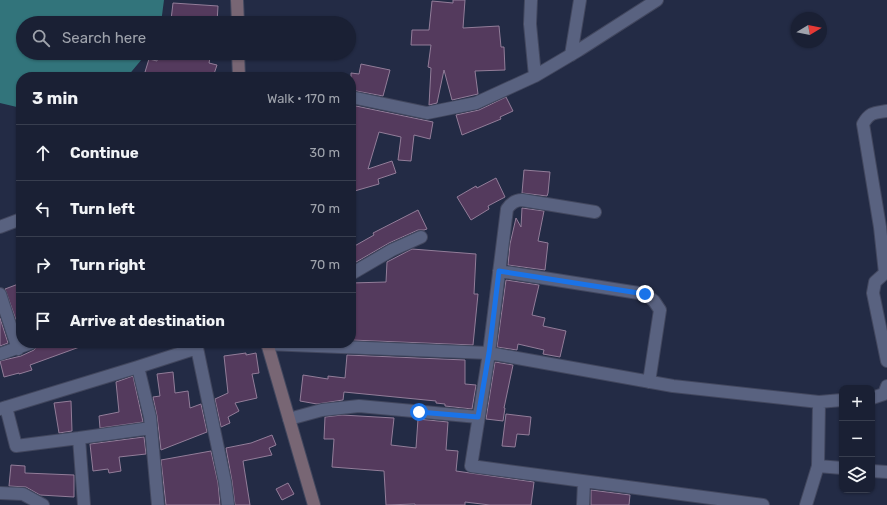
<!DOCTYPE html>
<html lang="en">
<head>
<meta charset="utf-8">
<style>
  :root { --surface:#1a2034; --page:#272d40; --text:#f1f3f6; --muted:#9fa3ac; --line:#383e4f }
  body { margin:0; font-family:Rubik,sans-serif; background:var(--page); color:var(--text) }
  .controls { position:absolute; right:12px; bottom:12px; display:grid; overflow:hidden; border-radius:8px; box-shadow:0 1px 3px #0004 }
  .controls button { width:36px; height:36px; display:grid; place-items:center; padding:0; border:0; border-bottom:1px solid var(--line); background:var(--surface); color:var(--text); font:20px sans-serif }
  .compass { position:absolute; left:791px; top:12px; width:36px; height:36px; border-radius:50%; background:var(--surface); box-shadow:0 1px 3px #0004; rotate:80deg }
  .stop { position:absolute; width:12px; height:12px; margin:-9px; border:3px solid #1a73e8; border-radius:50%; background:#fff }
  .stop.end { background:#1a73e8; border-color:#fff; box-shadow:0 1px 4px #0008 }
  .list { margin:0; padding:0; list-style:none }
  h2 { display:flex; justify-content:space-between; align-items:center; height:52px; margin:0; padding:0 16px; font-size:17px }
  h2 small { font-size:13px; font-weight:400; color:var(--muted) }
  .list li { display:grid; grid-template-columns:26px 1fr auto; gap:12px; align-items:center; box-sizing:border-box; height:56px; padding:0 16px; border-top:1px solid var(--line) }
  .list b { display:block; font-size:15px; white-space:nowrap }
  .list em { font-size:13px; font-style:normal; color:var(--muted) }
  .icon { flex:none; width:22px; height:22px; fill:none; stroke:currentColor; stroke-width:2; stroke-linecap:round; stroke-linejoin:round }
  .map { position:relative; flex:none; width:887px; height:505px; overflow:hidden }
  .search { position:absolute; background:var(--surface); box-shadow:0 1px 3px #0004; left:16px; top:16px; width:340px; height:44px; display:flex; align-items:center; gap:10px; box-sizing:border-box; padding:0 14px; border-radius:22px; color:var(--muted); font-size:15px }
  .panel { position:absolute; background:var(--surface); box-shadow:0 1px 3px #0004; left:16px; top:72px; width:340px; height:276px; border-radius:16px }
  .map>svg:first-child { display:block }
  .water { fill:#32747b }
  .building { fill:#543a5d; stroke:#927d99 }
  .lines { fill:none; stroke-linecap:round; stroke-linejoin:round }
  .street-casing { stroke:#42475e; stroke-width:14 }
  .secondary-casing { stroke:#42475e; stroke-width:14 }
  .street { stroke:#596280; stroke-width:12 }
  .secondary { stroke:#786674; stroke-width:12 }
  .route { stroke:#1a73e8; stroke-width:5 }
</style>
</head>
<body>
<div class="map">
<svg width="887" height="505" viewBox="0 0 887 505">
  <rect width="100%" height="100%" fill="#232b45"/>
  <path class="water" d="M 0,0 L 164,0 L 161,23 L 23,23 L 23,53 L 147,53 L 127,77 L 21,77 L 21,108 L 0,103 Z"/>
  <path class="building" d="M 453,0 L 465,0 L 463,28 L 499,26 L 501,47 L 504,47 L 505,70 L 475,71 L 478,94 L 452,100 L 444,70 L 437,103 L 429,105 L 431,68 L 428,67 L 431,45 L 411,45 L 412,30 L 429,30 L 432,1 L 453,3 Z
    M 173,3 L 218,6 L 217,23 L 171,20 Z
    M 158,53 L 211,53 L 209,63 L 217,65 L 213,77 L 159,77 L 145,72 L 149,59 L 157,61 Z
    M 361,64 L 390,70 L 383,96 L 351,90 L 351,73 L 359,74 Z
    M 506,97 L 513,111 L 500,117 L 501,119 L 462,135 L 456,115 L 479,110 Z
    M 351,105 L 433,122 L 430,139 L 414,135 L 411,161 L 398,160 L 401,137 L 379,132 L 368,169 L 392,161 L 396,173 L 378,179 L 379,184 L 351,192 Z
    M 524,170 L 550,172 L 548,193 L 547,196 L 522,193 Z
    M 496,178 L 505,197 L 488,206 L 489,209 L 471,220 L 457,197 L 476,186 L 477,188 Z
    M 522,208 L 544,211 L 538,241 L 548,243 L 545,270 L 508,265 L 510,244 L 516,218 L 521,227 Z
    M 418,210 L 427,229 L 424,230 L 418,230 L 389,243 L 351,265 L 351,248 L 374,235 L 373,233 Z
    M 412,249 L 476,254 L 474,294 L 478,294 L 473,345 L 351,340 L 351,283 L 386,282 L 387,262 Z
    M 506,280 L 539,285 L 532,315 L 545,318 L 543,326 L 566,331 L 560,357 L 543,354 L 544,350 L 518,344 L 517,350 L 497,347 Z
    M 21,283 L 21,334 L 5,289 Z
    M 0,318 L 8,343 L 0,346 Z
    M 42,343 L 84,343 L 85,345 L 30,365 L 32,370 L 19,374 L 19,373 L 4,377 L 0,361 L 21,356 L 34,350 L 38,344 Z
    M 246,353 L 246,355 L 256,353 L 259,373 L 252,374 L 257,398 L 235,403 L 239,411 L 228,417 L 230,423 L 221,427 L 215,399 L 228,393 L 224,356 Z
    M 347,355 L 465,360 L 465,384 L 476,385 L 472,409 L 445,406 L 445,404 L 436,403 L 436,401 L 344,392 L 343,400 L 317,404 L 300,401 L 303,375 L 328,379 L 328,376 L 345,378 Z
    M 495,362 L 513,365 L 504,408 L 505,408 L 503,421 L 486,419 Z
    M 173,372 L 175,393 L 188,391 L 190,408 L 201,404 L 207,432 L 161,450 L 157,416 L 153,397 L 160,396 L 157,374 Z
    M 133,376 L 143,422 L 100,428 L 99,416 L 119,412 L 116,382 Z
    M 71,401 L 72,431 L 59,433 L 54,403 Z
    M 506,414 L 531,417 L 529,435 L 517,434 L 515,447 L 502,446 Z
    M 342,415 L 394,418 L 391,445 L 416,448 L 418,419 L 448,422 L 446,450 L 458,451 L 456,471 L 534,482 L 531,505 L 490,505 L 465,502 L 465,505 L 415,505 L 415,504 L 386,505 L 384,471 L 332,467 L 334,439 L 324,439 L 325,417 Z
    M 272,435 L 276,445 L 269,448 L 272,455 L 243,461 L 250,505 L 235,505 L 232,481 L 226,448 L 251,443 Z
    M 144,437 L 146,454 L 119,457 L 121,471 L 109,473 L 108,469 L 93,471 L 90,444 Z
    M 211,451 L 218,483 L 220,505 L 166,505 L 161,460 Z
    M 11,465 L 25,466 L 25,473 L 74,475 L 74,497 L 40,495 L 26,487 L 9,486 Z
    M 288,483 L 294,494 L 282,500 L 276,489 Z
    M 591,490 L 630,495 L 629,505 L 591,505 Z"/>
  <g class="lines">
    <g class="street-casing">
      <path id="street" d="M 531,0 L 530,24 L 535,76
        M 571,55 L 580,0
        M 351,97 L 427,113 L 476,103 L 535,76 L 579,50 L 657,0
        M 887,111 C 874,113 870,112 863,124 L 880,227 L 885,273 L 887,273
        M 595,212 L 522,200 C 515,200 511,203 507,209 L 489,353 L 471,466 L 763,505
        M 0,227 L 21,219
        M 499,271 L 645,294 L 654,301 L 660,310 L 649,382
        M 885,273 L 875,282 L 873,293 L 887,361
        M 351,274 L 392,250 L 421,237
        M 0,294 L 18,349
        M 267,344 L 489,353 L 673,386 L 819,402
        M 0,354 L 31,343
        M 872,398 L 884,394 L 887,386
        M 842,400 L 819,402 L 818,466 L 842,468
        M 6,407 L 16,446 L 79,438
        M 0,409 L 138,367
        M 289,419 L 322,410 L 359,406 L 478,417
        M 872,471 L 887,472
        M 0,493 L 23,494 L 43,505
        M 84,505 L 79,438 L 151,428
        M 158,505 L 150,417 L 138,367 L 197,348 L 225,482 L 228,505
        M 583,505 L 584,482
        M 806,505 L 818,466"/>
    </g>
    <g class="secondary-casing">
      <path id="secondary" d="M 237,0 L 238,23
        M 238,53 L 239,77
        M 267,343 L 314,505"/>
    </g>
    <use href="#street" class="street"/>
    <use href="#secondary" class="secondary"/>
  </g>
  <g class="lines">
    <path class="route" d="M 419,412 L 478,417 L 489,353 L 499,271 L 645,294"/>
  </g>
</svg>
<div class="controls">
<button>+</button>
<button>−</button>
<button><svg class="icon" aria-label="layers" viewBox="0 0 24 24"><path d="M12 4l9 5-9 5-9-5zM3 14l9 5 9-5"/></svg></button>
</div>
<svg class="compass" viewBox="-18 -18 36 36"><path d="M0-13l5 13h-10z" fill="#e53935"/><path d="M0 13l5-13h-10z" fill="#9fa3ac"/></svg>
<div class="stop" style="left:419px;top:412px"></div>
<div class="stop end" style="left:645px;top:294px"></div>
<div class="search"><svg class="icon" aria-label="search" viewBox="0 0 24 24"><circle cx="10" cy="10" r="6"/><path d="M15 15l6 6"/></svg>Search here</div>
<section class="panel">
<h2>3 min<small>Walk · 170 m</small></h2>
<ul class="list">
<li><svg class="icon" aria-label="ahead" viewBox="0 0 24 24"><path d="M12 20V5M6 11l6-6 6 6"/></svg><div><b>Continue</b></div><em>30 m</em></li>
<li><svg class="icon" aria-label="left" viewBox="0 0 24 24"><path d="M17 20v-9H6M10 6l-5 5 5 5"/></svg><div><b>Turn left</b></div><em>70 m</em></li>
<li><svg class="icon" aria-label="right" viewBox="0 0 24 24"><path d="M7 20v-9h11M14 6l5 5-5 5"/></svg><div><b>Turn right</b></div><em>70 m</em></li>
<li><svg class="icon" aria-label="arrive" viewBox="0 0 24 24"><path d="M6 21V4h12l-3 4 3 4H6"/></svg><div><b>Arrive at destination</b></div></li>
</ul>
</section>
</div>
</body>
</html>
